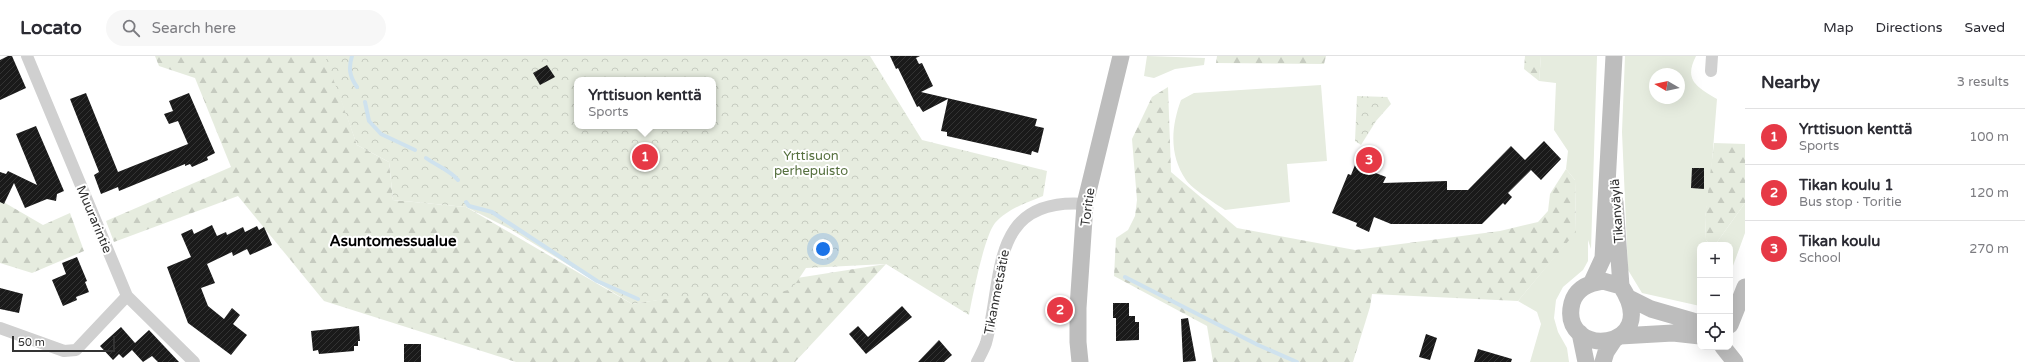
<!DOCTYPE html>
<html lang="en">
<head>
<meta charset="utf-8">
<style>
  :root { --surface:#fff; --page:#f7f7f7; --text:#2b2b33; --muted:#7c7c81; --line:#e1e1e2; --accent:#e63946 }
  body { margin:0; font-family:"Varela Round",sans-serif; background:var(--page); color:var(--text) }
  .controls { position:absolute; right:12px; bottom:12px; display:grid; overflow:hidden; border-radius:8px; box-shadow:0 4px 16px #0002 }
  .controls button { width:36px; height:36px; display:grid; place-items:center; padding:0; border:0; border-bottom:1px solid var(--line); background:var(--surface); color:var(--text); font:20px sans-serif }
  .compass { position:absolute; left:1649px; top:12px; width:36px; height:36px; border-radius:50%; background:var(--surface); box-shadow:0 4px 16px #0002; rotate:279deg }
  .scale { position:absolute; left:12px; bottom:10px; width:103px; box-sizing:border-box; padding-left:4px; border:2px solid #333; border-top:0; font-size:11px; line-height:14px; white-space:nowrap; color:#333; -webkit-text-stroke:3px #fff; paint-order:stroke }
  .you { position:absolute; left:823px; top:193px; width:14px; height:14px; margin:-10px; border:3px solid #fff; border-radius:50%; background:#1a73e8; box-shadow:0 0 0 6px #1a73e833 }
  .badge { display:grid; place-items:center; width:26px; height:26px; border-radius:50%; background:var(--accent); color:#fff; font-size:13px; font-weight:700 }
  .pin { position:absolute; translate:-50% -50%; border:2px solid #fff; box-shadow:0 1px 4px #0006 }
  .popup { position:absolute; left:574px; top:21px; width:142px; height:52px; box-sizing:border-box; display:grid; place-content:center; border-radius:8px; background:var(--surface); filter:drop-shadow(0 1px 3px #0005); font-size:13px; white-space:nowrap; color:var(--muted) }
  .popup b { font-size:15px; color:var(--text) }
  .popup::after { content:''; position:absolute; left:50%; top:100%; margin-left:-8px; border:8px solid transparent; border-top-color:var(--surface) }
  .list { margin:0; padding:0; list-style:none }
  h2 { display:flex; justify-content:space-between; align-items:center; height:52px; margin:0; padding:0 16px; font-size:17px }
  h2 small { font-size:13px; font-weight:400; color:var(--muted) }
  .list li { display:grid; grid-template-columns:26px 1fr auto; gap:12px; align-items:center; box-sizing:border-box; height:56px; padding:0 16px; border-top:1px solid var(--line) }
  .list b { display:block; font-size:15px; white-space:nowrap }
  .list p { margin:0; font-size:13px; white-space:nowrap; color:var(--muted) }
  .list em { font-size:13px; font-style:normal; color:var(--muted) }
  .icon { flex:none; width:22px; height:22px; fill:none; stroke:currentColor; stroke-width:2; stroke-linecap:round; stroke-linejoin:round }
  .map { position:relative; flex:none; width:1745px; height:306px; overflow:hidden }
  header { display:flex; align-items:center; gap:24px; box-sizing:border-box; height:56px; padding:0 20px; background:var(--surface); border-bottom:1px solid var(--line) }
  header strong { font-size:19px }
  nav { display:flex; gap:22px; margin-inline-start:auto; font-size:14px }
  .search { width:280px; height:36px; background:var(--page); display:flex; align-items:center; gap:10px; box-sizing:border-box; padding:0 14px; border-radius:22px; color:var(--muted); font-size:15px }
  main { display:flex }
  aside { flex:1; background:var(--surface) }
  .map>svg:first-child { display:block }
  .grass { fill:#e6ecdf; fill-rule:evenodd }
  .forest { fill:url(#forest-firs) }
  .park { fill:url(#park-crowns); fill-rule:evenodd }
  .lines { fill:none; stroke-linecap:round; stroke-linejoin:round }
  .stream { stroke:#cfe2ee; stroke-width:4 }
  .building { fill:url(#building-hatch) }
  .street { stroke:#d0d0d0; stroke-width:12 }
  .secondary { stroke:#bdbdbd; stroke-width:17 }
  .labels { text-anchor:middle; stroke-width:4; stroke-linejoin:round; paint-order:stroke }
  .park-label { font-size:13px; fill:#56703f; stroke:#fff }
  .street-label { font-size:13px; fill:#333; stroke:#fff }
  .quarter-label { font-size:15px; font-weight:bold; fill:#000; stroke:#fff }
</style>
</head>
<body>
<header>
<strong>Locato</strong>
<div class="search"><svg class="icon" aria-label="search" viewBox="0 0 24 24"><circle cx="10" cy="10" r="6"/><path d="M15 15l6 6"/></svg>Search here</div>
<nav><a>Map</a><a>Directions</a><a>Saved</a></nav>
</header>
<main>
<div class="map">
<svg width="1745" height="306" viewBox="0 0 1745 306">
  <defs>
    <pattern id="forest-firs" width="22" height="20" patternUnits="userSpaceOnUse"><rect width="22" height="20" fill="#e6ecdf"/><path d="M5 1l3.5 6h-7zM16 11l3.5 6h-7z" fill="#c6cbc0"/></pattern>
    <pattern id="park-crowns" width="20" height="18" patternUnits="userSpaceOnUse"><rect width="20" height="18" fill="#e6ecdf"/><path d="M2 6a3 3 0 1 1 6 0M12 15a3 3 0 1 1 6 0" fill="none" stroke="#c6cbc0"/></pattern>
    <pattern id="building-hatch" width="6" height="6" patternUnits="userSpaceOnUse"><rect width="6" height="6" fill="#1a1a1a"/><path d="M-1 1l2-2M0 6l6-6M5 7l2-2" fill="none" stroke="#333"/></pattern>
  </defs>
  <rect width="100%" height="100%" fill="#fff"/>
  <path class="grass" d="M 1147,0 L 1205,2 L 1204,9 L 1175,13 L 1154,22 L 1144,20 Z
    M 1541,0 L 1597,0 L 1591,193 L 1588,184 L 1588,205 L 1583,214 L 1563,231 L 1556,244 L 1554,262 L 1558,276 L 1567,292 L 1569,306 L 1530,306 L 1541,268 L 1537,256 L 1518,245 L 1576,175 L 1575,124 L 1566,113 L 1568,95 L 1554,74 L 1556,27 L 1539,25 Z
    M 1625,0 L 1696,0 C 1683,25 1698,31 1717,43 L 1710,131 L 1705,161 L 1706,184 L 1711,189 L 1700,189 L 1700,250 L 1642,237 L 1628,214 L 1622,76 ZM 1655,18 L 1679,18 L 1679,42 L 1655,42 Z
    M 1321,29 L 1327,105 L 1287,108 L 1290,146 L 1225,154 C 1215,147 1192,133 1186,124 C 1169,99 1171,71 1181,44 L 1194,37 Z
    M 1745,147 L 1745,177 L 1730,218 L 1730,189 L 1715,189 Z"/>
  <path class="forest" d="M 155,0 L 328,0 L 327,3 L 357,89 L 389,106 L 393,144 L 466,151 L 632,248 L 886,208 L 795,306 L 516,306 L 324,245 L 238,140 L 114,186 L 106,165 L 231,111 L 195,22 L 159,10 Z
    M 1217,0 L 1326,0 L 1324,8 L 1216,7 Z
    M 1525,0 L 1541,0 L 1539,25 L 1524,13 Z
    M 1168,31 L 1171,116 L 1237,172 L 1355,194 L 1500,175 L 1538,166 L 1548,155 L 1550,138 L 1566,113 L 1575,124 L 1576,176 L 1518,245 L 1372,238 L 1370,251 L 1353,306 L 1213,306 L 1207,270 L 1114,220 L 1116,182 L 1128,174 L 1135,160 L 1137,144 L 1132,83 L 1152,41 Z
    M 1714,87 L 1745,88 L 1745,147 L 1715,189 L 1711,189 L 1706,184 L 1705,161 Z
    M 0,144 L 43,169 L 70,157 L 84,195 L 32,217 L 0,207 Z"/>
  <path class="park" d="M 328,0 L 870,0 L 922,84 L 1047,115 L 1043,140 C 1026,147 1007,153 995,167 C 984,181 973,239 969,259 L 886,208 L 806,212 L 792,233 L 766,240 L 673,242 L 632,248 L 510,173 L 466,151 L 393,144 L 389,106 L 357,89 L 326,3 ZM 577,24 L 713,24 L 713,70 L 577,70 Z
    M 1357,40 L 1387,41 L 1391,48 L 1376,65 L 1361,89 L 1355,85 Z"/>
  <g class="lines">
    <path class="stream" d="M 352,0 C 348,13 350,21 357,31
      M 365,46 L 369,65 L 381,78 L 415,94
      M 426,102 C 437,110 450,114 458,124
      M 466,146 L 469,150 L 492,156 L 597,225 L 638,243
      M 1125,221 L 1258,289 L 1297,306"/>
  </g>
  <path class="building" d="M 8,0 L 12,0 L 26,32 L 0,44 L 0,4 Z
    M 890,0 L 920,0 L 916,2 L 919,8 L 922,7 L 933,30 L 921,36 L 1037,63 L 1035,70 L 1044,72 L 1038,97 L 1032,95 L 1031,99 L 947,80 L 947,76 L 941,75 L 948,43 L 923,56 L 919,50 L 917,51 L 898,12 L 896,13 Z
    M 547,9 L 555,21 L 540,29 L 533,17 Z
    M 86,37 L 118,116 L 188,88 L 178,65 L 169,68 L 164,58 L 173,55 L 169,45 L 189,37 L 215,97 L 207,101 L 208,104 L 192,111 L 190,108 L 185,110 L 185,108 L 119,135 L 118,131 L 101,138 L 94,119 L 99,116 L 70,43 Z
    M 36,70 L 64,135 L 57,138 L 56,145 L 47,143 L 25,152 L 14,127 L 4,148 L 0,146 L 0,116 L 6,118 L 8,115 L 37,129 L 16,78 Z
    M 1544,85 L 1561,103 L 1541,124 L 1531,114 L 1508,137 L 1512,141 L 1505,149 L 1503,147 L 1482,168 L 1391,168 L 1374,161 L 1369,176 L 1356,170 L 1357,167 L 1332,157 L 1348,118 L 1351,119 L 1355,109 L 1386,121 L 1383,127 L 1447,125 L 1447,134 L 1468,134 L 1511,90 L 1525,104 Z
    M 1692,112 L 1704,112 L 1704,133 L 1691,132 Z
    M 212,169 L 217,180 L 226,176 L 227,179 L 243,171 L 245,176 L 257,170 L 259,174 L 264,171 L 272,189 L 250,199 L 247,193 L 233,200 L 232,196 L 207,208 L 215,227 L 201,232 L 208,250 L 224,263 L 232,252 L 240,259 L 233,268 L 247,279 L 231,299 L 188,267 L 167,211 L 191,201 L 181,178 L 192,173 L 194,178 Z
    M 77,201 L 87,225 L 85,226 L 89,236 L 76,241 L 77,244 L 63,250 L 52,224 L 66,218 L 62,207 Z
    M 0,232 L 23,238 L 19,257 L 0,253 Z
    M 1113,247 L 1129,247 L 1129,260 L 1135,260 L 1135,266 L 1139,266 L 1139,284 L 1116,285 L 1116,262 L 1113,262 Z
    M 902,250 L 912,261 L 866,298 L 849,278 L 858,270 L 868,281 Z
    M 1188,262 L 1196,305 L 1183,306 L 1181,263 Z
    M 359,270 L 360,285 L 358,285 L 358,290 L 354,290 L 354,295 L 319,298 L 318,294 L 313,295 L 311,275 Z
    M 121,271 L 135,287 L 149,274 L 179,306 L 158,306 L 152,300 L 143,306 L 132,294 L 123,302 L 119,298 L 113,304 L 100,290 Z
    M 1426,278 L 1437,282 L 1430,304 L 1419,301 Z
    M 939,284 L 952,299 L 944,306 L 918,306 Z
    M 404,288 L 421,288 L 421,306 L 404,306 Z
    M 1478,293 L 1512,303 L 1511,306 L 1474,306 Z"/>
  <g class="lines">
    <path class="street" d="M 27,0 L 127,240 L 194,306
      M 1711,15 L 1712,0
      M 0,272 L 64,295 L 76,294 L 127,240
      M 977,306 C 980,300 984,293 986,287 C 1004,222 988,141 1085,148"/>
    <path class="secondary" d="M 1615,146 L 1621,230
      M 1603,225 L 1621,230 C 1664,296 1558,304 1572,247 C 1576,232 1589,227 1603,225 Z
      M 1592,226 L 1603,202 L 1614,0
      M 1629,242 L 1651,253 L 1696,266 L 1700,270
      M 1730,269 L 1745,231
      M 1580,277 L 1586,306
      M 1620,280 L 1673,277 L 1700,280
      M 1723,291 L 1735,306
      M 1080,306 L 1078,286 L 1078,252 L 1085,148 L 1121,0
      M 1603,306 L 1606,296 L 1614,284"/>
  </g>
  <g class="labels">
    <g class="park-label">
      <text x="811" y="104">Yrttisuon<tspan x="811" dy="15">perhepuisto</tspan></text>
    </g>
    <g class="street-label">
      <text transform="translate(1087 151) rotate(-82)" y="5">Toritie</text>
      <text transform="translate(1616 155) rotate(-94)" y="5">Tikanväylä</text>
      <text transform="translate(95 163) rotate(67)" y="5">Muurarintie</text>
      <text transform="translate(996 236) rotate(-79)" y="5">Tikanmetsätie</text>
    </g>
    <g class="quarter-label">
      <text x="393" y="190">Asuntomessualue</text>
    </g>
  </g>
</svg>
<div class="controls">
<button>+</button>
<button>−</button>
<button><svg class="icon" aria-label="locate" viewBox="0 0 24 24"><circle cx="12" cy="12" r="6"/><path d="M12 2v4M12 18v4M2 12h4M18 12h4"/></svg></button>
</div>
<svg class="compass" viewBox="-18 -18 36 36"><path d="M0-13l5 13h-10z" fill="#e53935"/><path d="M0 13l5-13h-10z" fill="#7c7c81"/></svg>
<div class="scale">50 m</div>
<div class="you"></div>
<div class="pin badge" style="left:645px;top:101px">1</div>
<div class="popup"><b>Yrttisuon kenttä</b>Sports</div>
<div class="pin badge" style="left:1060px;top:254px">2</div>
<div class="pin badge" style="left:1369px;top:104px">3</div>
</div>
<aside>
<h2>Nearby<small>3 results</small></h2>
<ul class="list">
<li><span class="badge">1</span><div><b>Yrttisuon kenttä</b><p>Sports</p></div><em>100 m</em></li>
<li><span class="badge">2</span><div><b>Tikan koulu 1</b><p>Bus stop · Toritie</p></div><em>120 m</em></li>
<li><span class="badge">3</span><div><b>Tikan koulu</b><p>School</p></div><em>270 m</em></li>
</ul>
</aside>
</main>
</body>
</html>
